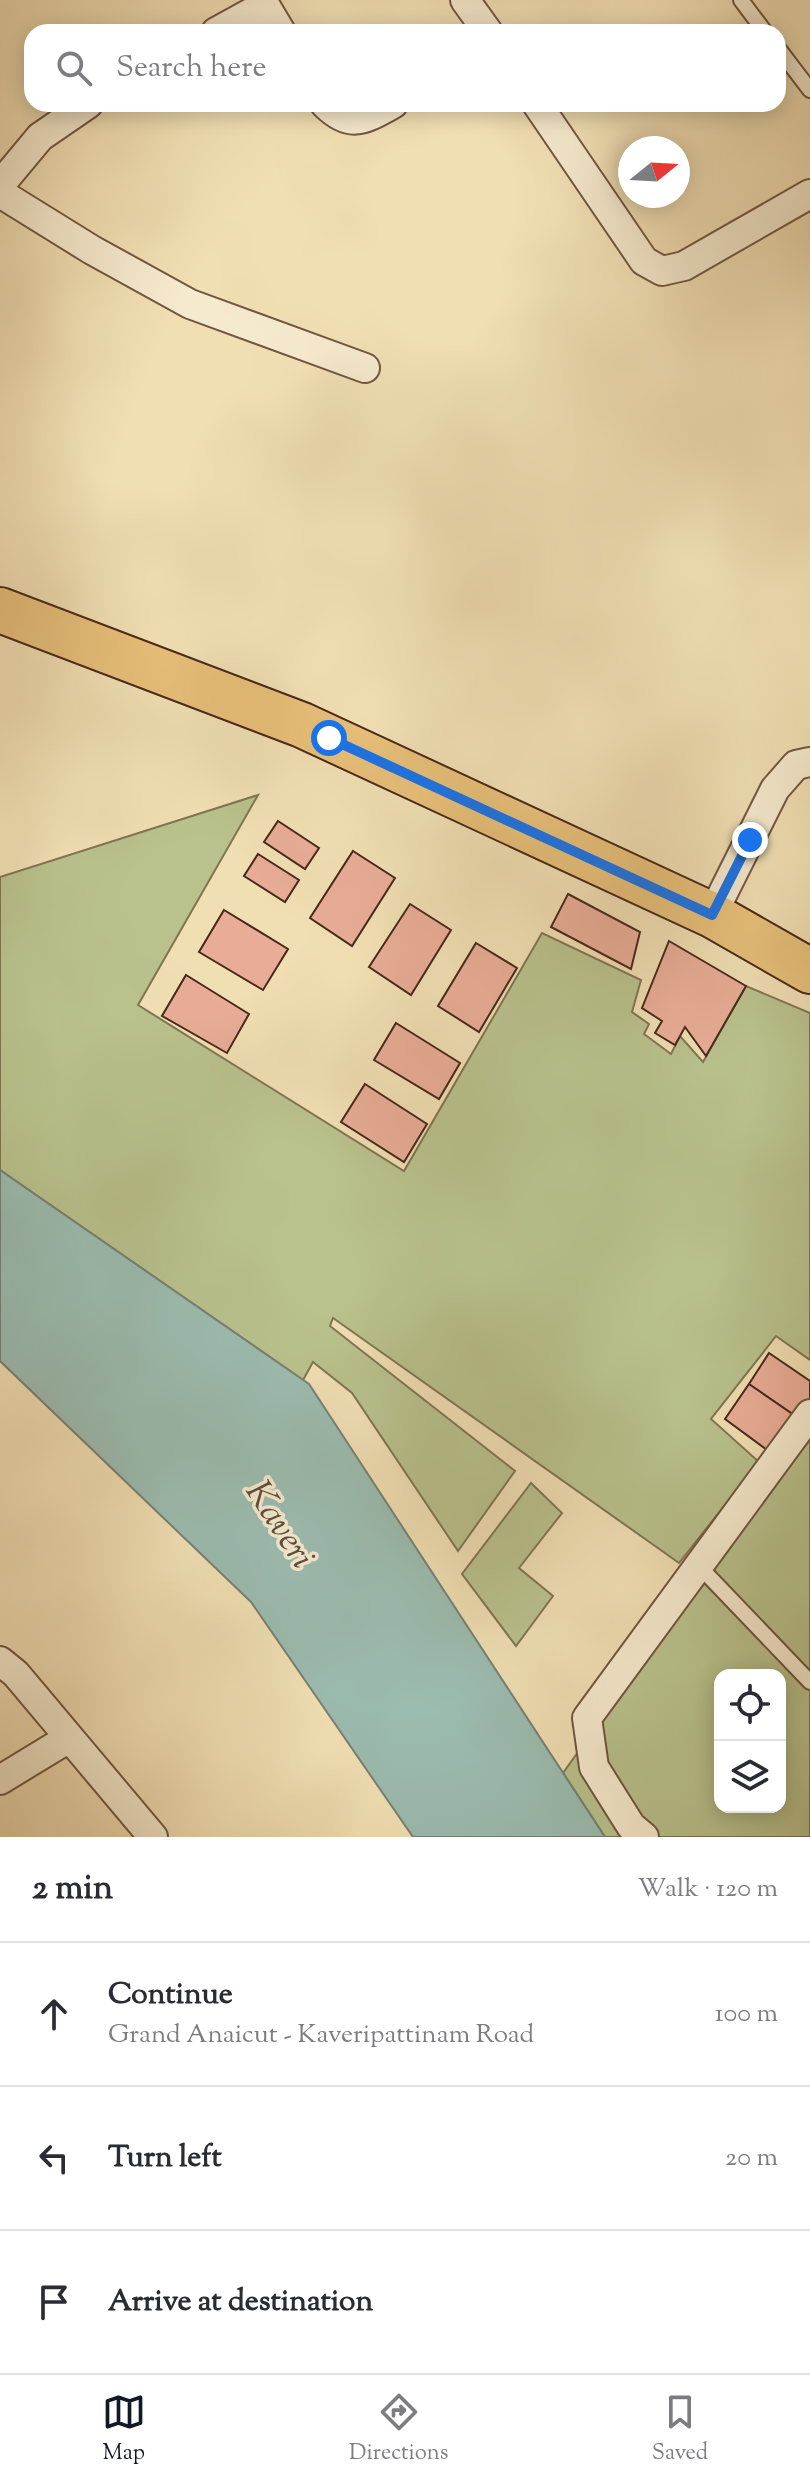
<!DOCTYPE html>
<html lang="en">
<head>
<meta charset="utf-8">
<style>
  :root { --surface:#fff; --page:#f2f2f3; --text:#2b2b33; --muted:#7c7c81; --line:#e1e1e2; --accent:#111827 }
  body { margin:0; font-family:"Sorts Mill Goudy",serif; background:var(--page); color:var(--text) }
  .controls { position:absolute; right:24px; bottom:24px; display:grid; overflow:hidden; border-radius:16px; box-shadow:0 4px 20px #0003 }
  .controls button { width:72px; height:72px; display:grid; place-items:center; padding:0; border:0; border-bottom:2px solid var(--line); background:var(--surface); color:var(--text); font:40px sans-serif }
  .compass { position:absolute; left:618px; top:136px; width:72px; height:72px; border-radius:50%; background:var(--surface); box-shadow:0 4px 20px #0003; rotate:72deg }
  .stop { position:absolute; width:24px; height:24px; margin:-18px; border:6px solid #1a73e8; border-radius:50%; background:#fff }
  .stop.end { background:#1a73e8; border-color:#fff; box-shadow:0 2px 8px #0008 }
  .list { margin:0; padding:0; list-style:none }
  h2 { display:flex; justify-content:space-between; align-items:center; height:104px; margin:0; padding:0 32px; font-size:34px }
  h2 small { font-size:26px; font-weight:400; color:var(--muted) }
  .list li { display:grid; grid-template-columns:52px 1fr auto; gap:24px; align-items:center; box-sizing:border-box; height:144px; padding:0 32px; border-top:2px solid var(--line) }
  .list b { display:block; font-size:30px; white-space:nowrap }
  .list p { margin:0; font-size:26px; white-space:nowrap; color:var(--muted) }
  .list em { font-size:26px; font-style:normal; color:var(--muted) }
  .icon { flex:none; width:44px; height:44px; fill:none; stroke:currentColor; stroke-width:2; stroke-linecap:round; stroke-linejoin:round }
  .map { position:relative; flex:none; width:810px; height:1837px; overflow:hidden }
  .search { position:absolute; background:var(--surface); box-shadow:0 4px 20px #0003; left:24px; right:24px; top:24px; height:88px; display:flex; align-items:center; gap:20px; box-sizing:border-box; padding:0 28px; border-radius:24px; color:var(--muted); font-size:30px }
  .sheet { height:536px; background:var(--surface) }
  nav { display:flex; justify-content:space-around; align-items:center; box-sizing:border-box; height:112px; border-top:2px solid var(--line); background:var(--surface); font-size:22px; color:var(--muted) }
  nav a { display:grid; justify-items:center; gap:4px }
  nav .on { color:var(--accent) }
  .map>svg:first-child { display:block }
  .green { fill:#b9c28d; stroke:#807553; stroke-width:2; fill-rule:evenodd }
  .water { fill:#9bbcb0; stroke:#798174; stroke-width:2 }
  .building { fill:#e9ad97; stroke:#472819; stroke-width:2 }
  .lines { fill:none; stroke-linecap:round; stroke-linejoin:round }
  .service-casing { stroke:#725640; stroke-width:18 }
  .minor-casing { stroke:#725640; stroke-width:32 }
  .primary-casing { stroke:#472819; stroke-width:48 }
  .service { stroke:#f6eace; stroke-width:14 }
  .minor { stroke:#f6eace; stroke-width:28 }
  .primary { stroke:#e8c07a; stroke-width:44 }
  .route { stroke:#1a73e8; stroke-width:10 }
  .labels { text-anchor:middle; stroke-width:7; stroke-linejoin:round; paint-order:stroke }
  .water-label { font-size:36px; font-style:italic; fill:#5c4d3f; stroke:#f6eace }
</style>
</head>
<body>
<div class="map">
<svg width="810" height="1837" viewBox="0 0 810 1837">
  <rect width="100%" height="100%" fill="#f1dfb4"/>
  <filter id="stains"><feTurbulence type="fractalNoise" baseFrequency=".0025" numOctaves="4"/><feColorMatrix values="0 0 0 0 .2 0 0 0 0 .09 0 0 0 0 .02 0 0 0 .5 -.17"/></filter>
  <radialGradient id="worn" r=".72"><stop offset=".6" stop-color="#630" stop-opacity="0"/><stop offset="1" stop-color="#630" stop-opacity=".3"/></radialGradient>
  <path class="green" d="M 258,795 L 138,1005 L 404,1171 L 542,933 L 641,980 L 632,1012 L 649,1024 L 644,1034 L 671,1054 L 680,1036 L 703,1062 L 746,986 L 810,1013 L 810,1360 L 776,1336 L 711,1419 L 759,1462 L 679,1563 L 333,1318 L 330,1326 L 515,1471 L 458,1551 L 352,1393 L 313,1362 L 303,1380 L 0,1170 L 0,877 Z
    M 810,1440 L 810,1837 L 605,1837 L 563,1773 L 660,1637 L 705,1581 L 768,1489 ZM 720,1675 L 780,1675 L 780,1807 L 720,1807 Z
    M 531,1483 L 562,1513 L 519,1568 L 553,1596 L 516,1646 L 462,1574 Z"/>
  <path class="water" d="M 0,1170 L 309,1384 L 605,1837 L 413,1837 L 251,1602 L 0,1361 Z"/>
  <path class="building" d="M 278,821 L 319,848 L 305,869 L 264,842 Z
    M 353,851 L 395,878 L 352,946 L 310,918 Z
    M 258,854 L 299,880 L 285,902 L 244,876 Z
    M 568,894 L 640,932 L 631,969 L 551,927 Z
    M 410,904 L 451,930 L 411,995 L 369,967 Z
    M 224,910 L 288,949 L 263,990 L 199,952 Z
    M 669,941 L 746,986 L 706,1056 L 685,1027 L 675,1045 L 655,1033 L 662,1021 L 642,1008 Z
    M 476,943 L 517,968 L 479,1032 L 438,1006 Z
    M 186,975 L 249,1014 L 227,1053 L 162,1016 Z
    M 396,1023 L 460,1063 L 439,1099 L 374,1060 Z
    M 365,1084 L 427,1124 L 404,1162 L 341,1122 Z
    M 769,1353 L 810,1381 L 810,1398 L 797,1417 L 749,1384 Z
    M 749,1384 L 797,1417 L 771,1453 L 725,1419 Z"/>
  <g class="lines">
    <g class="service-casing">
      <path id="service" d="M 741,0 L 765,32
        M 778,48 L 810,90
        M 699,1566 L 810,1682"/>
    </g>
    <g class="minor-casing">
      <path id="minor" d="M 262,0 L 281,32
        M 465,0 L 488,32
        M 216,32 L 265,5
        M 325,104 C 351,130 365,119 393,104
        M 537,104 L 644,261 L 662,271 L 684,266 L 810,194
        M 0,185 L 40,137 L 88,104
        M 0,193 L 92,250 L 190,304 L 365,368
        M 712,915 L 775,789 L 796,765 L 810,762
        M 0,1661 L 16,1674 L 153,1837
        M 0,1780 L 69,1738
        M 644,1837 L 631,1826 L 594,1767 L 587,1718 L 810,1414"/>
    </g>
    <g class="primary-casing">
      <path id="primary" d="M 0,610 L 302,725 L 712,915 L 810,971"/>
    </g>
    <use href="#service" class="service"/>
    <use href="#minor" class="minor"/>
    <use href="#primary" class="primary"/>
  </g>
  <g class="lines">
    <path class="route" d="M 329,738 L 712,915 L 750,840"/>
  </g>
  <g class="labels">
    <g class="water-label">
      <text transform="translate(282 1523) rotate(57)" y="13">Kaveri</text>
    </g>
  </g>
  <rect width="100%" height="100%" filter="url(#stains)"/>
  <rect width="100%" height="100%" fill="url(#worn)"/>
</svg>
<div class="controls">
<button><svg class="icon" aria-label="locate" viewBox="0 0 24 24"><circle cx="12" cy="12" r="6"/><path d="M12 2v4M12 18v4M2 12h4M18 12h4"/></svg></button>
<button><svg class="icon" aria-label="layers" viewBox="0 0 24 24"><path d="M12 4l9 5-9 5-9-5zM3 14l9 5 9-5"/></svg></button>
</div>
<svg class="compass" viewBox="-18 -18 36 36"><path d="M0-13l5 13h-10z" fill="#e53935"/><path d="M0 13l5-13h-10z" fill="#7c7c81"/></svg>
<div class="stop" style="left:329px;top:738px"></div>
<div class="stop end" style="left:750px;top:840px"></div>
<div class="search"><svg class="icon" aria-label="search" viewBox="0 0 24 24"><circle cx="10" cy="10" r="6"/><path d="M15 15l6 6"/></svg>Search here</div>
</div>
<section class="sheet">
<h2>2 min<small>Walk · 120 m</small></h2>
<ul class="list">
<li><svg class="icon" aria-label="ahead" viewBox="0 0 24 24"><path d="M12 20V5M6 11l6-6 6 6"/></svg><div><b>Continue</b><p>Grand Anaicut - Kaveripattinam Road</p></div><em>100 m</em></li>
<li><svg class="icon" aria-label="left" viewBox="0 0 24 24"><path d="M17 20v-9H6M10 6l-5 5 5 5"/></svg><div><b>Turn left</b></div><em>20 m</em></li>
<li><svg class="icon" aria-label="arrive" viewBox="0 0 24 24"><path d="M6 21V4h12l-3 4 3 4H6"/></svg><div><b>Arrive at destination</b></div></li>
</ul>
</section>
<nav>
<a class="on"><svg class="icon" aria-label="map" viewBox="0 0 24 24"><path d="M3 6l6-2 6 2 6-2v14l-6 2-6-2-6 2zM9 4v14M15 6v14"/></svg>Map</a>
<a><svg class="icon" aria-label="directions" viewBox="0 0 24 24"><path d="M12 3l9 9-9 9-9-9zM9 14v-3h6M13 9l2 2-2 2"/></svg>Directions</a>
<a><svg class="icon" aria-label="saved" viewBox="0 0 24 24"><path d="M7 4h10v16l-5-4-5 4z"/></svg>Saved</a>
</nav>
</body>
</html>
